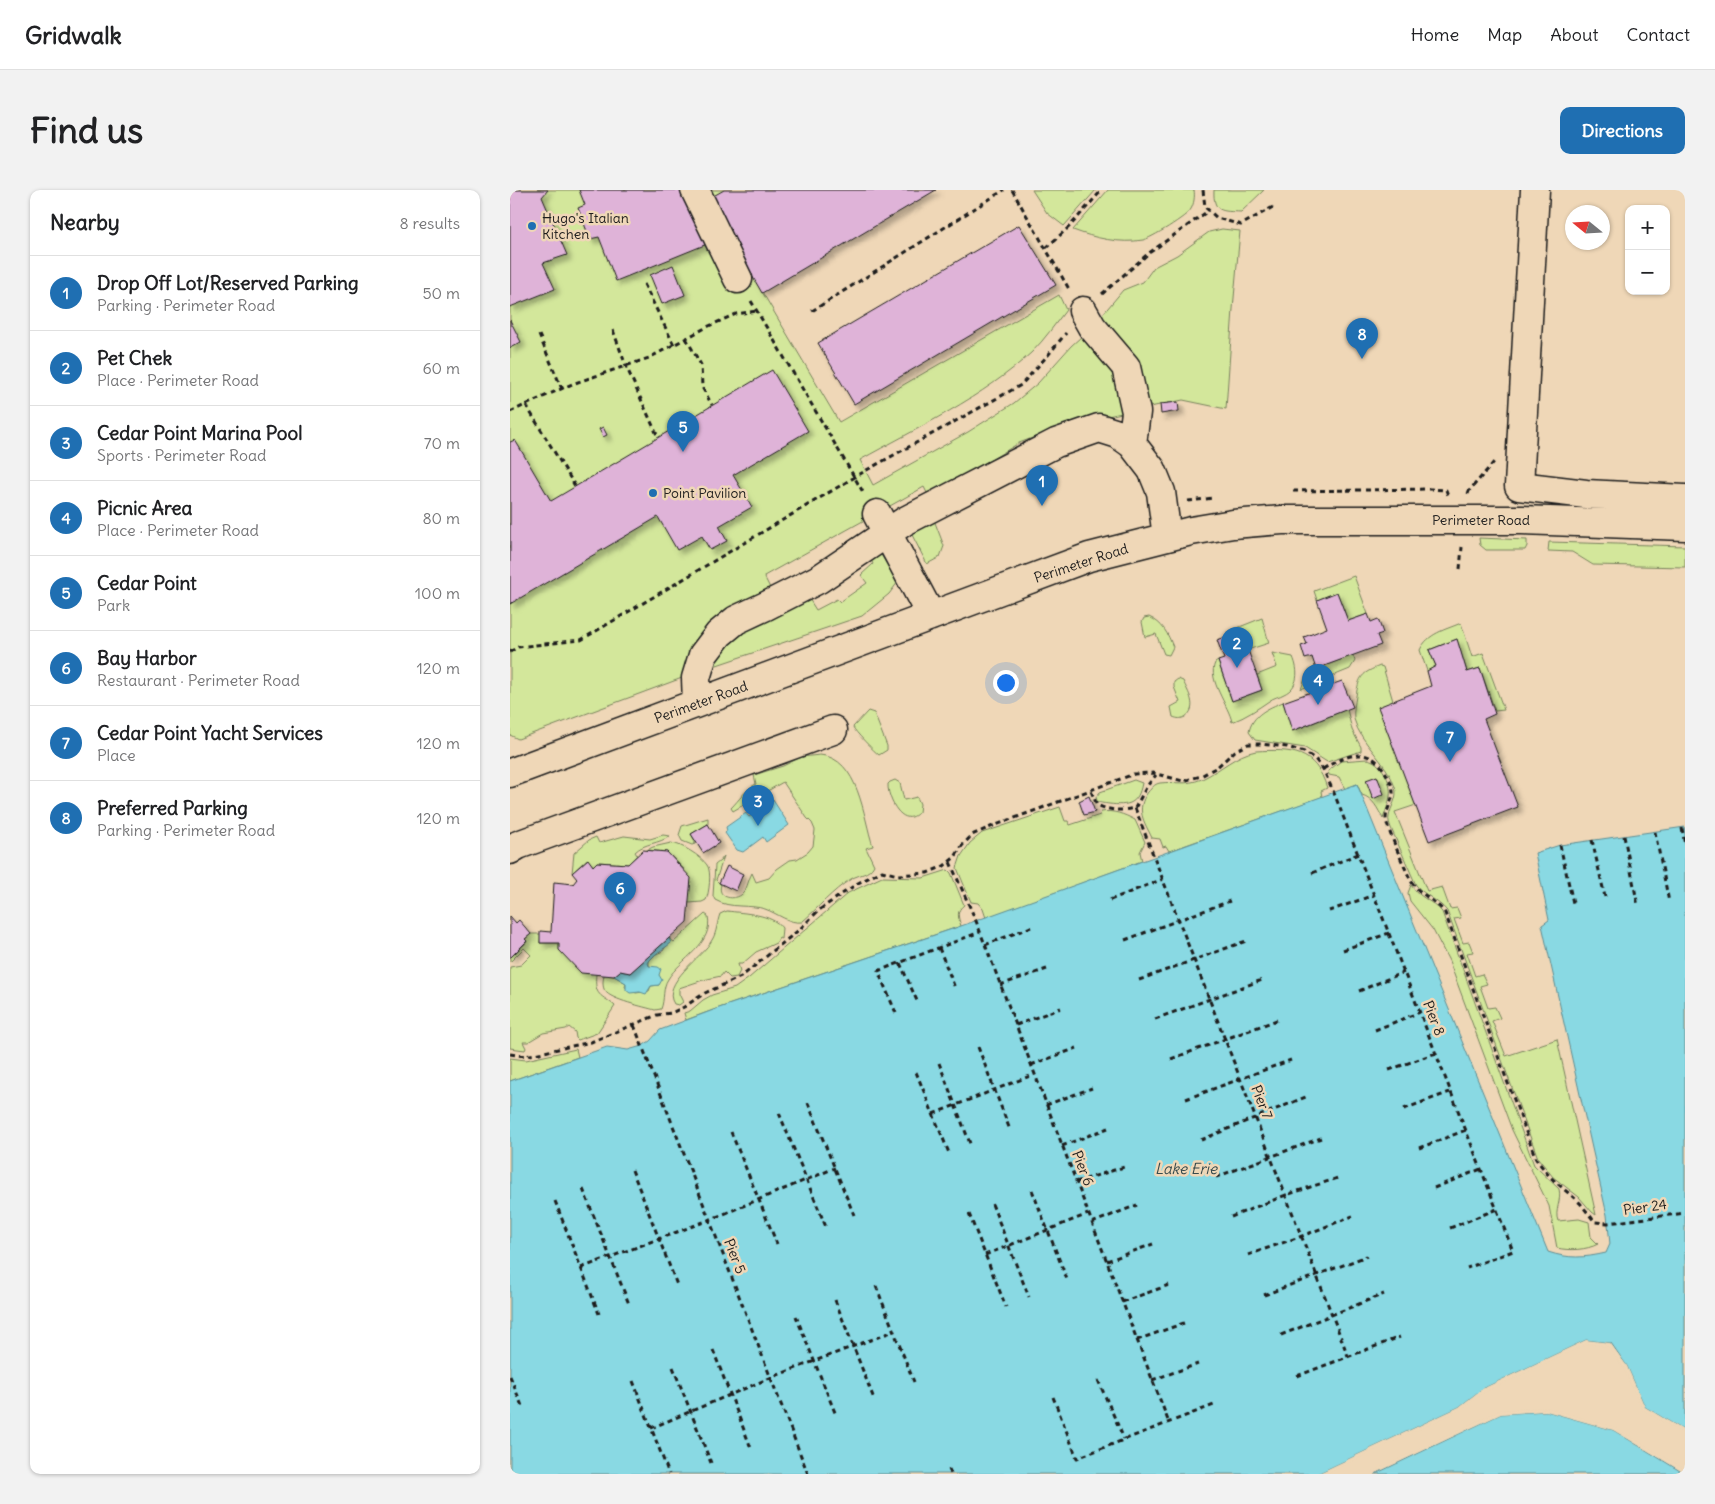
<!DOCTYPE html>
<html lang="en">
<head>
<meta charset="utf-8">
<style>
  :root { --surface:#fff; --page:#f2f2f2; --text:#202124; --muted:#757577; --line:#e0e0e0; --accent:#1f6fb2 }
  body { margin:0; font-family:Delius,sans-serif; background:var(--page); color:var(--text) }
  .controls { position:absolute; right:15px; top:15px; display:grid; overflow:hidden; border-radius:10px; box-shadow:0 1px 4px #0004 }
  .controls button { width:45px; height:45px; display:grid; place-items:center; padding:0; border:0; border-bottom:1px solid var(--line); background:var(--surface); color:var(--text); font:25px sans-serif }
  .compass { position:absolute; left:1055px; top:15px; width:45px; height:45px; border-radius:50%; background:var(--surface); box-shadow:0 1px 4px #0004; rotate:288deg }
  .you { position:absolute; left:495px; top:492px; width:18px; height:18px; margin:-12px; border:4px solid #fff; border-radius:50%; background:#1a73e8; box-shadow:0 0 0 8px #1a73e833 }
  .badge { display:grid; place-items:center; width:32px; height:32px; border-radius:50%; background:var(--accent); color:#fff; font-size:16px; font-weight:700 }
  .pin { position:absolute; translate:-50% -41px; filter:drop-shadow(0 1px 2px #0008) }
  .pin::after { content:''; position:absolute; top:26px; width:18px; height:15px; background:inherit; clip-path:polygon(0 0,100% 0,50% 100%) }
  .list { margin:0; padding:0; list-style:none }
  h2 { display:flex; justify-content:space-between; align-items:center; height:65px; margin:0; padding:0 20px; font-size:21px }
  h2 small { font-size:16px; font-weight:400; color:var(--muted) }
  .list li { display:grid; grid-template-columns:32px 1fr auto; gap:15px; align-items:center; box-sizing:border-box; height:75px; padding:0 20px; border-top:1px solid var(--line) }
  .list b { display:block; font-size:19px; white-space:nowrap }
  .list p { margin:0; font-size:16px; white-space:nowrap; color:var(--muted) }
  .list em { font-size:16px; font-style:normal; color:var(--muted) }
  .map { position:relative; flex:none; width:1175px; height:1284px; overflow:hidden; border-radius:10px }
  header { display:flex; align-items:center; gap:30px; box-sizing:border-box; height:70px; padding:0 25px; background:var(--surface); border-bottom:1px solid var(--line) }
  header strong { font-size:24px }
  nav { display:flex; gap:28px; margin-inline-start:auto; font-size:18px }
  .intro { display:flex; align-items:center; justify-content:space-between; box-sizing:border-box; height:120px; padding:0 30px }
  h1 { margin:0; font-size:35px }
  .button { padding:12px 22px; border-radius:10px; background:var(--accent); color:#fff; font-size:18px; font-weight:700 }
  main { display:flex; gap:30px; padding:0 30px }
  aside { flex:1; background:var(--surface); border-radius:10px; box-shadow:0 1px 4px #0004 }
  .map>svg:first-child { display:block }
  .green { fill:#d3e79b; stroke:#78825c }
  .water { fill:#89d9e3; stroke:#5d8d93 }
  .pier { fill:#efd7b7 }
  .building { fill:#dfb3d8; stroke:#1c1c1c; filter:url(#shadow) }
  .lines { fill:none; stroke-linecap:round; stroke-linejoin:round }
  .minor-casing { stroke:#1c1c1c; stroke-width:31 }
  .path { stroke:#1c1c1c; stroke-width:3; stroke-dasharray:5 4; stroke-linecap:butt }
  .minor { stroke:#efd7b7; stroke-width:28 }
  .poi-dot { fill:#1f6fb2; stroke:#efd7b7; stroke-width:2 }
  .labels { text-anchor:middle; stroke-width:5; stroke-linejoin:round; paint-order:stroke }
  .poi-label { font-size:14px; fill:#1c1c1c; stroke:#efd7b7; text-anchor:start }
  .street-label { font-size:14px; fill:#1c1c1c; stroke:#efd7b7 }
  .water-label { font-size:15px; font-style:italic; fill:#374b4e; stroke:#efd7b7 }
</style>
</head>
<body>
<header>
<strong>Gridwalk</strong>
<nav><a>Home</a><a>Map</a><a>About</a><a>Contact</a></nav>
</header>
<div class="intro"><h1>Find us</h1><a class="button">Directions</a></div>
<main>
<aside>
<h2>Nearby<small>8 results</small></h2>
<ul class="list">
<li><span class="badge">1</span><div><b>Drop Off Lot/Reserved Parking</b><p>Parking · Perimeter Road</p></div><em>50 m</em></li>
<li><span class="badge">2</span><div><b>Pet Chek</b><p>Place · Perimeter Road</p></div><em>60 m</em></li>
<li><span class="badge">3</span><div><b>Cedar Point Marina Pool</b><p>Sports · Perimeter Road</p></div><em>70 m</em></li>
<li><span class="badge">4</span><div><b>Picnic Area</b><p>Place · Perimeter Road</p></div><em>80 m</em></li>
<li><span class="badge">5</span><div><b>Cedar Point</b><p>Park</p></div><em>100 m</em></li>
<li><span class="badge">6</span><div><b>Bay Harbor</b><p>Restaurant · Perimeter Road</p></div><em>120 m</em></li>
<li><span class="badge">7</span><div><b>Cedar Point Yacht Services</b><p>Place</p></div><em>120 m</em></li>
<li><span class="badge">8</span><div><b>Preferred Parking</b><p>Parking · Perimeter Road</p></div><em>120 m</em></li>
</ul>
</aside>
<div class="map">
<svg width="1175" height="1284" viewBox="0 0 1175 1284">
  <defs>
    <filter id="shadow"><feDropShadow dx="4.5" dy="4.5" stdDeviation="2.5" flood-color="#0004"/></filter>
  </defs>
  <rect width="100%" height="100%" fill="#efd7b7"/>
  <filter id="ink" filterUnits="userSpaceOnUse"><feTurbulence type="fractalNoise" baseFrequency=".02" numOctaves="2"/><feDisplacementMap in="SourceGraphic" scale="10" xChannelSelector="R" yChannelSelector="G"/><feConvolveMatrix kernelMatrix="1 2 1 2 8 2 1 2 1" color-interpolation-filters="sRGB"/></filter>
  <g filter="url(#ink)">
    <path class="green" d="M 0,0 L 214,0 L 241,83 L 329,232 L 549,105 L 556,120 C 545,134 535,149 522,162 C 474,207 407,238 350,270 L 363,295 L 458,242 L 504,213 L 528,193 L 561,156 L 582,137 L 613,100 L 633,92 L 644,77 L 667,65 L 699,42 L 712,39 L 730,41 L 723,119 L 716,219 L 673,210 L 560,234 L 509,253 L 419,307 L 414,297 L 254,386 L 262,402 L 185,462 L 172,488 L 8,549 L 0,545 Z
      M 522,0 L 586,0 L 554,36 L 537,23 Z
      M 598,0 L 684,0 C 685,6 684,14 681,19 C 678,26 640,49 633,50 C 610,54 584,48 563,40 Z
      M 704,0 L 754,0 L 731,22 C 712,21 703,23 704,0 Z
      M 424,330 L 434,356 L 430,367 L 417,374 L 401,343 Z
      M 969,348 L 1017,350 L 1017,356 L 1015,360 L 976,360 L 970,355 Z
      M 1039,352 L 1175,356 L 1175,377 L 1083,375 L 1062,362 L 1038,361 Z
      M 368,360 L 388,392 L 379,404 L 352,426 L 198,478 L 224,438 L 296,404 L 306,420 L 327,409 L 330,412 L 357,393 L 351,385 L 363,374 L 358,364 Z
      M 844,386 L 858,424 L 838,431 L 827,402 L 807,410 L 804,401 Z
      M 639,427 C 653,433 658,444 663,457 L 659,465 L 654,464 L 646,444 L 635,447 L 632,432 L 634,428 Z
      M 752,428 L 759,453 L 728,463 L 722,445 L 718,446 L 717,442 Z
      M 951,433 L 962,467 L 973,463 L 994,520 L 985,521 L 970,478 L 957,482 L 947,449 L 919,460 L 926,476 L 917,481 L 910,460 C 918,443 935,440 951,433 Z
      M 762,463 L 783,467 C 789,481 789,497 774,504 C 769,507 764,507 759,511 C 747,519 736,527 722,532 C 719,516 697,490 705,473 L 708,471 L 722,511 L 752,500 L 747,485 L 767,477 Z
      M 843,465 L 845,471 L 840,479 L 791,499 L 798,481 L 805,477 L 806,479 Z
      M 870,476 L 873,477 L 883,511 L 906,615 L 885,622 L 917,701 L 932,697 L 940,719 L 947,718 L 951,728 L 944,729 L 953,753 L 959,752 L 963,762 L 957,763 L 965,786 L 972,784 L 977,794 L 970,796 L 978,818 L 985,817 L 990,828 L 982,831 L 996,866 L 1047,849 L 1086,1025 L 1082,1022 L 1069,1007 L 1043,987 L 1028,968 L 937,721 C 928,710 915,706 906,695 L 881,638 C 880,635 878,630 879,627 C 880,617 889,608 885,597 C 877,571 851,555 844,529 C 843,521 845,513 846,506 C 849,486 852,483 870,476 Z
      M 668,489 L 673,491 C 678,502 689,518 675,527 C 671,529 668,529 663,527 L 661,517 L 670,512 L 664,497 L 664,492 Z
      M 773,512 L 783,541 L 837,519 L 842,540 L 851,557 L 851,561 L 817,572 L 795,558 L 745,550 L 739,542 C 742,525 758,518 773,512 Z
      M 358,521 L 364,523 L 377,556 L 377,560 L 369,565 C 365,562 344,541 343,537 Z
      M 746,561 C 782,559 805,560 817,598 L 811,601 L 812,607 L 659,661 L 656,656 L 653,657 L 650,649 L 642,648 C 634,631 625,620 638,602 C 642,598 644,594 650,593 C 667,591 674,596 692,589 C 711,580 725,565 746,561 Z
      M 310,565 C 349,568 353,627 363,656 L 356,658 L 364,675 C 359,685 349,684 341,689 C 322,701 308,718 292,732 C 279,734 267,723 255,719 C 240,714 220,719 205,710 L 203,706 L 205,675 L 210,671 L 214,666 L 206,690 L 211,695 C 207,707 222,711 231,705 C 237,701 238,690 242,683 L 246,692 L 259,688 L 267,679 L 280,670 L 287,669 L 298,662 L 303,656 L 305,640 L 302,633 L 297,628 L 273,592 L 223,621 L 221,618 C 229,610 236,599 246,594 L 244,585 L 273,576 L 291,567 Z
      M 857,569 C 871,571 882,592 880,606 C 879,614 875,622 873,629 C 868,619 863,608 852,605 L 847,594 L 835,599 L 829,587 L 819,585 L 818,581 L 831,571 Z
      M 385,590 L 390,593 L 394,610 L 407,607 L 410,614 L 409,622 C 393,640 377,608 378,594 L 380,592 Z
      M 624,590 L 632,593 C 628,615 618,616 599,614 C 594,613 592,614 587,611 L 586,607 L 590,602 Z
      M 550,617 L 555,631 L 558,631 L 560,635 L 590,625 L 591,622 C 603,620 614,624 625,630 L 635,652 L 630,662 L 632,671 L 476,728 L 473,719 L 468,713 L 461,712 L 447,678 L 451,666 L 460,653 L 472,643 Z
      M 198,628 L 198,634 L 181,644 L 185,651 L 185,654 L 182,655 L 172,651 L 169,645 L 172,636 Z
      M 153,645 L 160,646 C 149,654 134,653 125,662 L 127,665 L 118,674 L 87,672 L 83,676 L 77,669 L 62,683 L 64,663 L 79,650 L 86,647 L 89,653 L 114,646 L 140,649 Z
      M 161,653 C 171,654 191,666 197,675 C 202,681 199,704 196,710 L 192,712 L 179,713 L 174,679 L 157,662 L 137,660 L 143,657 Z
      M 438,680 L 441,683 L 454,715 C 446,721 448,727 451,736 L 206,819 L 176,830 L 174,823 L 180,821 L 193,810 L 202,805 L 225,798 L 239,788 L 338,703 L 372,687 L 413,688 Z
      M 901,695 C 909,708 923,711 932,722 L 1024,975 L 1049,999 C 1052,1010 1044,1021 1048,1031 L 1069,1029 L 1079,1032 L 1081,1047 L 1088,1054 C 1077,1060 1059,1061 1047,1058 L 1039,1016 L 1002,940 L 939,771 L 923,740 L 900,711 L 898,703 Z
      M 217,721 C 233,723 263,724 272,738 L 271,749 L 269,748 L 266,753 L 246,762 L 232,774 L 228,774 L 230,781 L 227,787 L 220,788 L 214,782 L 211,786 L 193,790 L 169,798 L 169,804 L 173,812 L 169,815 L 164,814 C 150,793 193,767 202,750 C 207,742 207,732 210,724 Z
      M 195,724 L 198,726 C 204,754 170,769 158,789 C 152,798 155,809 151,819 L 145,820 C 135,817 101,810 95,801 C 92,796 93,790 94,785 L 104,786 L 116,793 L 115,797 L 126,803 L 139,801 L 141,796 L 149,795 L 150,788 L 146,778 L 139,776 L 139,771 L 146,764 L 153,761 L 160,750 L 159,748 L 164,752 Z
      M 21,744 L 31,744 L 30,753 L 49,753 L 86,784 C 84,807 91,804 105,816 L 87,843 L 68,850 L 66,848 L 65,842 L 59,837 L 56,839 L 33,843 L 18,852 L 13,852 L 16,858 L 15,860 L 0,858 L 0,777 L 11,775 L 21,765 L 14,758 L 0,772 L 0,768 L 17,752 L 15,749 Z
      M 66,859 L 68,867 L 0,891 L 0,868 L 16,870 Z"/>
    <path class="water" d="M 847,594 L 1038,1062 C 1059,1069 1074,1068 1096,1063 L 1100,1054 L 1097,1025 L 1032,735 L 1039,730 L 1025,663 L 1050,655 L 1175,637 L 1175,1241 L 1135,1217 L 1117,1176 L 1101,1153 L 1076,1150 L 972,1199 L 949,1217 L 807,1284 L 0,1284 L 0,891 L 97,857 L 118,860 L 132,856 L 140,851 L 150,840 L 206,819 L 451,736 Z
      M 263,610 L 279,635 L 256,652 L 253,647 L 233,662 L 227,660 L 215,643 L 217,641 L 216,637 L 236,623 L 239,627 Z
      M 159,748 L 161,753 C 153,760 143,764 138,773 L 139,776 L 148,777 L 151,779 L 149,785 L 152,790 L 149,795 L 141,796 L 136,804 L 130,802 L 120,803 L 116,800 L 116,793 L 104,786 L 110,781 L 120,783 Z
      M 1036,1221 L 1103,1240 L 1175,1284 L 865,1284 L 991,1224 Z"/>
    <path class="pier" d="M 1076,1150 L 1100,1153 L 1117,1176 L 1135,1217 L 1175,1241 L 1175,1244 L 1133,1219 L 1114,1178 L 1099,1156 L 1077,1153 L 973,1202 L 950,1219 L 813,1284 L 807,1284 L 949,1217 L 972,1199 Z
      M 1036,1218 L 1104,1238 L 1175,1280 L 1175,1283 L 1103,1240 L 1036,1221 L 991,1224 L 863,1284 L 864,1282 L 990,1221 Z"/>
    <path class="building" d="M 0,0 L 38,0 L 32,7 L 57,65 L 33,73 L 45,99 L 0,117 Z
      M 69,0 L 174,0 L 197,54 L 106,91 L 89,47 L 80,49 L 68,18 L 75,15 Z
      M 214,0 L 426,0 L 252,103 L 198,9 Z
      M 509,35 L 546,95 L 344,214 L 308,153 Z
      M 163,75 L 175,105 L 152,114 L 140,85 Z
      M 0,130 L 11,152 L 0,158 Z
      M 262,180 L 298,241 L 223,285 L 242,317 L 209,336 L 217,351 L 200,360 L 192,346 L 167,360 L 148,327 L 0,414 L 0,252 L 5,250 L 41,311 Z
      M 668,212 L 669,221 L 651,224 L 650,214 Z
      M 93,237 L 97,245 L 93,247 L 89,239 Z
      M 827,402 L 838,431 L 858,424 L 861,432 L 868,429 L 873,443 L 867,445 L 871,455 L 806,479 L 802,467 L 795,469 L 791,456 L 797,454 L 794,447 L 817,438 L 807,410 Z
      M 722,445 L 728,463 L 738,460 L 752,500 L 722,511 L 708,471 L 714,469 L 707,450 Z
      M 947,449 L 957,482 L 970,478 L 985,524 L 974,529 L 1008,617 L 919,651 L 868,517 L 921,496 L 917,481 L 926,476 L 919,460 Z
      M 832,491 L 843,517 L 782,541 L 773,512 Z
      M 867,586 L 874,604 L 863,609 L 856,590 Z
      M 579,606 L 585,622 L 574,625 L 569,611 Z
      M 198,634 L 209,653 L 193,663 L 181,644 Z
      M 133,660 L 157,662 L 181,688 L 177,732 L 120,783 L 110,781 L 104,786 L 71,783 L 49,760 L 49,753 L 30,753 L 30,741 L 41,742 L 44,692 L 63,694 L 67,689 L 62,683 L 78,669 L 83,676 L 87,672 L 118,674 Z
      M 217,676 L 233,684 L 226,701 L 209,693 Z
      M 0,726 L 6,733 L 9,730 L 21,744 L 15,749 L 17,751 L 0,768 Z"/>
    <g class="lines">
      <g class="minor-casing">
        <path id="minor" d="M 185,0 L 228,89
          M 1025,0 L 1009,296 L 1076,304 L 1175,309
          M 573,121 L 582,137 L 616,177 L 626,222 L 622,254
          M 367,324 L 421,426
          M 187,513 L 186,488 L 193,465 L 209,444 L 226,430 L 256,416 L 309,389 L 395,331 L 546,253 L 589,238 L 608,244 L 622,254 L 642,280 L 651,302 L 657,347
          M 0,583 L 579,367 L 681,341 L 723,334 L 772,330 L 1012,330 L 1175,336
          M 0,660 L 8,655 L 323,540"/>
      </g>
      <path class="path" d="M 502,0 L 559,99
        M 693,0 L 695,17 L 707,28 L 731,35 L 763,17
        M 536,58 L 559,37 L 592,0
        M 134,94 L 164,155
        M 592,104 L 639,63 L 698,21
        M 241,111 L 353,302
        M 302,121 L 494,0
        M 103,140 L 116,176 L 148,247
        M 29,145 L 52,199
        M 176,148 L 191,175 L 192,197 L 202,215
        M 16,215 L 65,296
        M 0,222 L 62,194 L 139,168 L 199,136 L 226,124 L 247,121
        M 783,301 L 921,299 L 936,300 L 938,305
        M 958,304 L 959,301 L 984,272
        M 678,311 L 704,308
        M 950,379 L 952,357
        M 0,462 L 8,457 L 71,450 L 355,281 L 511,195 L 539,164 L 556,143
        M 813,579 C 835,565 860,555 875,582 C 879,588 883,596 883,603 C 882,612 876,620 876,629 C 877,639 895,678 900,689 C 908,705 925,709 935,723 L 1026,969 L 1040,987 L 1070,1013 L 1085,1032 L 1098,1033 L 1175,1023
        M 581,601 L 587,615 C 600,621 611,621 625,618 L 637,596 L 646,585
        M 625,618 L 838,1166
        M 1172,638 L 1175,656
        M 1145,642 L 1159,712
        M 1114,646 L 1128,716
        M 1082,650 L 1095,707
        M 1050,655 L 1063,713
        M 440,672 L 466,731 L 659,1233
        M 802,683 L 848,664
        M 600,710 L 653,689
        M 819,721 L 864,705
        M 615,750 L 720,711
        M 475,755 L 521,737
        M 429,758 L 445,798
        M 833,760 L 879,743
        M 390,773 L 408,813
        M 629,790 L 736,751
        M 490,795 L 537,779
        M 849,801 L 894,782
        M 386,823 L 368,781 L 470,742
        M 645,829 L 752,790
        M 124,835 L 298,1284
        M 506,835 L 551,818
        M 865,840 L 910,822
        M 468,857 L 500,940
        M 0,864 L 15,866 L 81,852 L 147,825 L 161,823 L 174,817 L 195,803 L 231,787 L 290,739 L 309,720 L 348,693 L 372,681 L 388,685 L 417,683 L 434,676 L 445,667 L 452,656 L 462,645 L 483,636 L 624,584 L 643,583 L 673,591 L 691,586 L 707,577 L 725,561 L 738,554 L 751,554 L 777,557 L 794,562 L 805,569 L 813,579 L 824,603 L 1003,1061 L 957,1078
        M 661,869 L 767,830
        M 429,873 L 461,956
        M 521,875 L 567,858
        M 879,880 L 926,863
        M 406,882 L 439,963
        M 676,909 L 781,870
        M 298,913 L 344,1025
        M 536,915 L 582,898
        M 894,919 L 940,902
        M 269,923 L 316,1037
        M 423,924 L 525,884
        M 221,942 L 267,1054
        M 691,950 L 798,906
        M 552,956 L 598,938
        M 909,958 L 956,940
        M 122,980 L 167,1095
        M 706,987 L 811,948
        M 566,992 L 614,977
        M 924,998 L 971,979
        M 73,999 L 119,1114
        M 522,1000 L 558,1092
        M 45,1011 L 89,1124
        M 482,1014 L 519,1107
        M 459,1024 L 496,1117
        M 721,1027 L 776,1005 L 828,988
        M 582,1033 L 627,1015
        M 940,1038 L 987,1019
        M 475,1065 L 578,1024
        M 738,1065 L 792,1046 L 843,1026
        M 597,1071 L 643,1054
        M 71,1078 L 199,1030 L 325,978
        M 366,1096 L 404,1192
        M 754,1105 L 857,1066
        M 325,1110 L 364,1209
        M 612,1112 L 659,1095
        M 286,1126 L 326,1225
        M 771,1145 L 874,1104
        M 627,1150 L 674,1133
        M 203,1160 L 241,1258
        M 163,1177 L 201,1273
        M 0,1186 L 12,1216
        M 787,1186 L 890,1147
        M 588,1190 L 614,1249
        M 642,1190 L 688,1174
        M 123,1191 L 159,1284
        M 543,1207 L 567,1268 L 704,1215
        M 141,1238 L 260,1188 L 384,1141
        M 439,1279 L 441,1284"/>
      <use href="#minor" class="minor"/>
    </g>
  </g>
  <g class="poi-dot">
    <circle cx="22" cy="36" r="5"/>
    <circle cx="143" cy="303" r="5"/>
  </g>
  <g class="labels">
    <g class="poi-label">
      <text x="32" y="33">Hugo's Italian<tspan x="32" dy="16">Kitchen</tspan></text>
      <text x="153" y="308">Point Pavilion</text>
    </g>
    <g class="street-label">
      <text x="971" y="335">Perimeter Road</text>
      <text transform="translate(571 373) rotate(-18)" y="5">Perimeter Road</text>
      <text transform="translate(191 512) rotate(-20)" y="5">Perimeter Road</text>
      <text transform="translate(924 828) rotate(69)" y="5">Pier 8</text>
      <text transform="translate(752 912) rotate(69)" y="5">Pier 7</text>
      <text transform="translate(573 978) rotate(69)" y="5">Pier 6</text>
      <text transform="translate(1135 1017) rotate(-8)" y="5">Pier 24</text>
      <text transform="translate(225 1066) rotate(69)" y="5">Pier 5</text>
    </g>
    <g class="water-label">
      <text x="676" y="984">Lake Erie</text>
    </g>
  </g>
</svg>
<div class="controls">
<button>+</button>
<button>−</button>
</div>
<svg class="compass" viewBox="-18 -18 36 36"><path d="M0-13l5 13h-10z" fill="#e53935"/><path d="M0 13l5-13h-10z" fill="#757577"/></svg>
<div class="you"></div>
<div class="pin badge" style="left:532px;top:316px">1</div>
<div class="pin badge" style="left:727px;top:478px">2</div>
<div class="pin badge" style="left:248px;top:636px">3</div>
<div class="pin badge" style="left:808px;top:515px">4</div>
<div class="pin badge" style="left:173px;top:262px">5</div>
<div class="pin badge" style="left:110px;top:723px">6</div>
<div class="pin badge" style="left:940px;top:572px">7</div>
<div class="pin badge" style="left:852px;top:169px">8</div>
</div>
</main>
</body>
</html>
